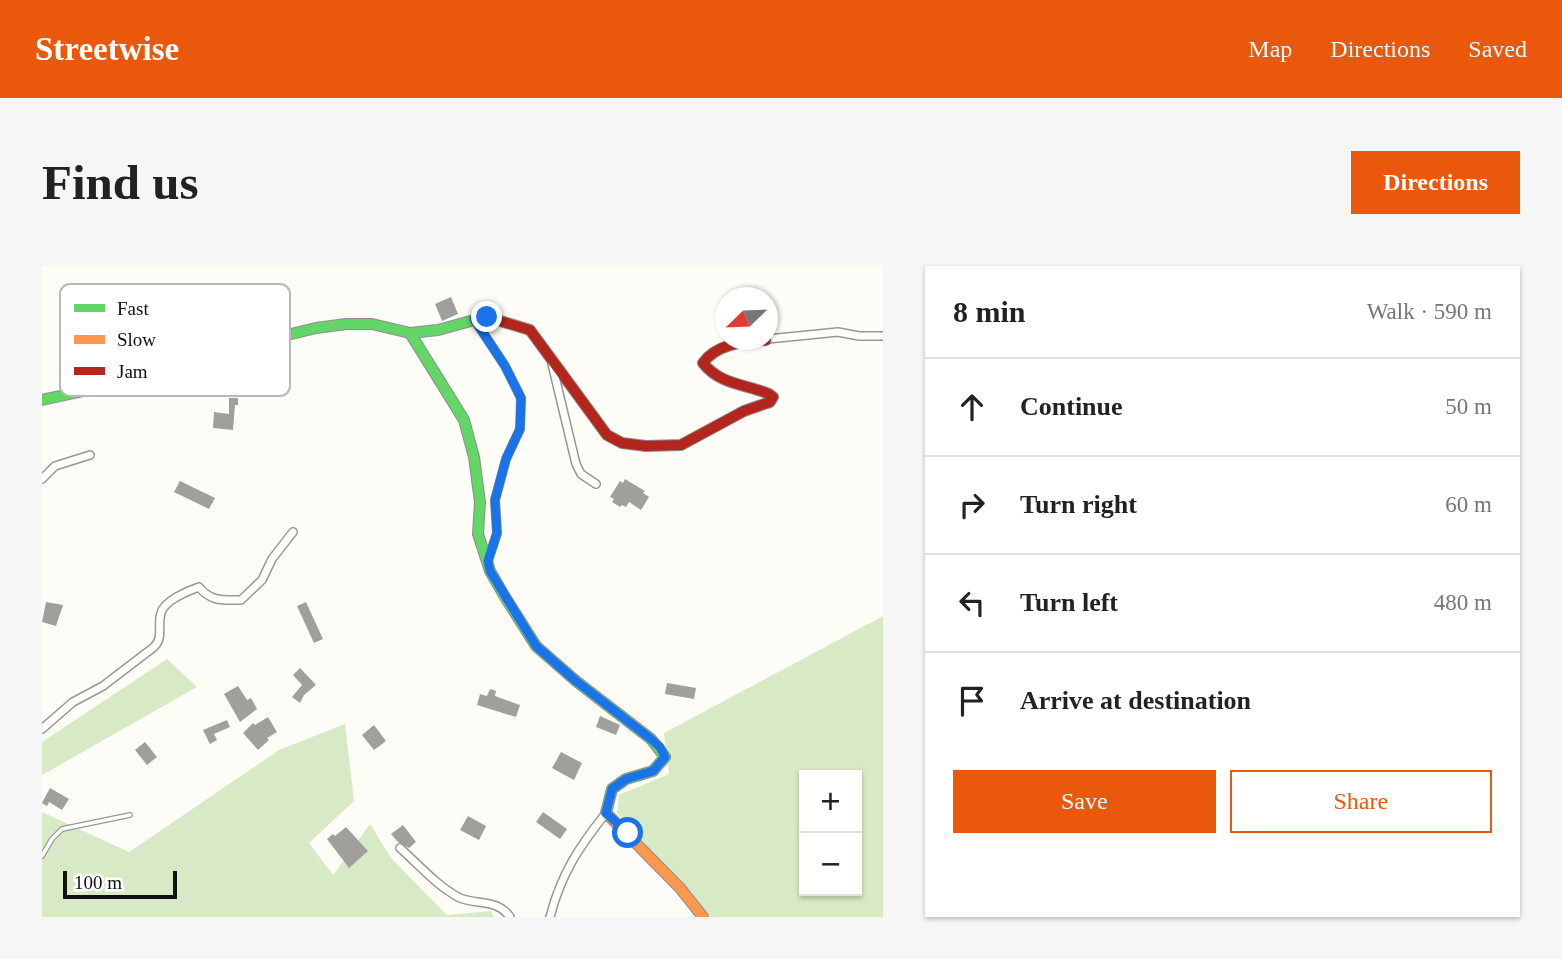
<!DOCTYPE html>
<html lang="en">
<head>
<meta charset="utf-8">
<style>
  :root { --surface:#fff; --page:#f6f6f6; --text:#222; --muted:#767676; --line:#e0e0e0; --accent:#ea580c }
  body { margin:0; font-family:"Times New Roman",serif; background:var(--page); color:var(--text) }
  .controls { position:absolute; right:21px; bottom:21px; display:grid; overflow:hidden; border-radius:0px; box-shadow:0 2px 5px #0004 }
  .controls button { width:63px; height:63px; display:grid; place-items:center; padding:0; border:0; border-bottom:2px solid var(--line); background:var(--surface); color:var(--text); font:35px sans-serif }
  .compass { position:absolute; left:673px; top:21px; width:63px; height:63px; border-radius:50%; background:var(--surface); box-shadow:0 2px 5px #0004; rotate:247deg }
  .scale { position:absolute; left:21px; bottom:18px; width:114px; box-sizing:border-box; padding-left:7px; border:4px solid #111; border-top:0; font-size:19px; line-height:24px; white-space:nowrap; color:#111; -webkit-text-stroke:5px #fff; paint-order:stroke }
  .stop { position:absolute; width:21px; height:21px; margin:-16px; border:5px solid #1a73e8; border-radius:50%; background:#fff }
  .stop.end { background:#1a73e8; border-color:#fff; box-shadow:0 2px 7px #0008 }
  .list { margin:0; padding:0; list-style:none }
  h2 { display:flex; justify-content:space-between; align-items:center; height:91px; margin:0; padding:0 28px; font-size:30px }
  h2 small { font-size:23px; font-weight:400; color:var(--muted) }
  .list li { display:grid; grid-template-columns:46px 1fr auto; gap:21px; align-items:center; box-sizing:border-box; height:98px; padding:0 28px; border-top:2px solid var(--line) }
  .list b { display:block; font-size:26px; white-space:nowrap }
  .list em { font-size:23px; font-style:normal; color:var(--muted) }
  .actions { display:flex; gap:14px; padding:21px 28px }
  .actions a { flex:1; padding:16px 0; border:2px solid var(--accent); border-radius:0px; text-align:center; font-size:24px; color:var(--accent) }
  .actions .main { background:var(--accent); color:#fff }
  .icon { flex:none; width:38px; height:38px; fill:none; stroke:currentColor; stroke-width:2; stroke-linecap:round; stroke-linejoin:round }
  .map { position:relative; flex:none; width:841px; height:651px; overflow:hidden; border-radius:0px }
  header { display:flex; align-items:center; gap:42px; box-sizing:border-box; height:98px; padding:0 35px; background:var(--accent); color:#fff }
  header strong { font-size:33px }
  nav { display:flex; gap:38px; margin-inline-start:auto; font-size:24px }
  .intro { display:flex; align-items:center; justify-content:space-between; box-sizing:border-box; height:168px; padding:0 42px }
  h1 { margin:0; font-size:49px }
  .button { padding:18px 32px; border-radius:0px; background:var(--accent); color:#fff; font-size:24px; font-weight:700 }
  main { display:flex; gap:42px; padding:0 42px }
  aside { flex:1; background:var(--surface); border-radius:0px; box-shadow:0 2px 5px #0004 }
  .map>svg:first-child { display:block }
  .forest { fill:#d8eac5; fill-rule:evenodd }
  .building { fill:#a19f9c }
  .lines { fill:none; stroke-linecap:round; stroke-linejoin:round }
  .lane-casing { stroke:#979795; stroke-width:6 }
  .street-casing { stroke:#979795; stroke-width:10 }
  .fast-casing { stroke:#8e8d8b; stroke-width:12 }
  .slow-casing { stroke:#8e8d8b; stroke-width:12 }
  .jam-casing { stroke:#8e8d8b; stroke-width:12 }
  .lane { stroke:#fffffe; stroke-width:3.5 }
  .street { stroke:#fffffe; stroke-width:7 }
  .fast { stroke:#63d668; stroke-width:10 }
  .slow { stroke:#ff974d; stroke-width:10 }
  .jam { stroke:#b3261e; stroke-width:10 }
  .route { stroke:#1a73e8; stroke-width:9 }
  .key { fill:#fff; stroke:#b8b8b8; stroke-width:2 }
  .key-label { font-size:19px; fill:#111 }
</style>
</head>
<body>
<header>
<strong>Streetwise</strong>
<nav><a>Map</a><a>Directions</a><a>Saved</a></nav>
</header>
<div class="intro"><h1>Find us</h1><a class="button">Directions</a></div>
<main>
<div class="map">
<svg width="841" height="651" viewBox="0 0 841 651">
  <rect width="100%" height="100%" fill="#fdfcf7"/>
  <path class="forest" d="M 841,350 L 841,651 L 668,651 L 575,547 L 577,529 L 627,508 L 622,467 ZM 762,509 L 815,509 L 815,625 L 762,625 Z
    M 125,393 L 155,421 L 0,509 L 0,476 Z
    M 303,458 L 312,535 L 267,577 L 291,609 L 328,558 L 349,592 L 405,649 L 449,645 L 452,651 L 0,651 L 0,546 L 87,586 L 237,484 Z"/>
  <path class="building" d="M 409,31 L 416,48 L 400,55 L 393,38 Z
    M 187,132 L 196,132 L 196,139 L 193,139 L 191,164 L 171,162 L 172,146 L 187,148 Z
    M 583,213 L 603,225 L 601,227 L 607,231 L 599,244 L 587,236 L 584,241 L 580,239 L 578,241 L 570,236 L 572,233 L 568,231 L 578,215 L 581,217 Z
    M 138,215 L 173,232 L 167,243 L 132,226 Z
    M 4,336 L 21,339 L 14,360 L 0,356 Z
    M 264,336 L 281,373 L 272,377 L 255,340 Z
    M 258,402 L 274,419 L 262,429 L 258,437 L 250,431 L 260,419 L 251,409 Z
    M 625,417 L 654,422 L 652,433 L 623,428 Z
    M 196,420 L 205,434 L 209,432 L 215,443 L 198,456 L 182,428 Z
    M 448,423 L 454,425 L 453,430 L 478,439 L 474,451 L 435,439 L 438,428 L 445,430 Z
    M 558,450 L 578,459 L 574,469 L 554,461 Z
    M 226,451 L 235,466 L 225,472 L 227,474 L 216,484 L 201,467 L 211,457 L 213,459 Z
    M 185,454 L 188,461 L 172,468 L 175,474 L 168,478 L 161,464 Z
    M 332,459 L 344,475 L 332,484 L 320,469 Z
    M 103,476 L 115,491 L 105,499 L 93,484 Z
    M 519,486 L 540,497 L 532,514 L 510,502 Z
    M 8,522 L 27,533 L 20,544 L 7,536 L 5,540 L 0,537 Z
    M 501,546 L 525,563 L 518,573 L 494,556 Z
    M 426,550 L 444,560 L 437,574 L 418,564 Z
    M 361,559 L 374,576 L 367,582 L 356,576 L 349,568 Z
    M 304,561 L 326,585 L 307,602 L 285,573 L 291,568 L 293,570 Z"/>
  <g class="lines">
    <g class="lane-casing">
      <path id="lane" d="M 0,590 L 10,573 L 20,563 L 88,549"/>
    </g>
    <g class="street-casing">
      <path id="street" d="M 432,53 L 463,100 L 479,132 L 478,163 L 464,193 L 453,234 L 455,267 L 446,295
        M 726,73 L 796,66 L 817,70 L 841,70
        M 510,98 L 534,198 L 539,208 L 554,218
        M 0,213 L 13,200 L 48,189
        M 0,463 L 31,436 L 61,420 L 112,381 C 122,371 115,360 119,347 C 122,335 145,325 157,321 C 169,336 181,334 199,334 L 220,314 L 230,293 L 251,266
        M 358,582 C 376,598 396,621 418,632 C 435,639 456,633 468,651
        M 508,651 C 519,608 537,581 564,547"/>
    </g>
    <g class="fast-casing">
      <path id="fast" d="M 368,67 L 422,154 L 432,191 L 438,236 L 436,268 L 448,305 L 463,331 L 494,380 L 534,415 L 609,473 L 623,491 L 611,505 L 584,513 L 570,523 L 564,547 L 568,551
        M 0,134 L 74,118 L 175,86 L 274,62 L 304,58 L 330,58 L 368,67 L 396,64 L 436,53"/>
    </g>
    <g class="slow-casing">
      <path id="slow" d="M 568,551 L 638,622 L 661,651"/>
    </g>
    <g class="jam-casing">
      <path id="jam" d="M 436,53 L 445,51 L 488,64 L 565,169 L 580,177 L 604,180 L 639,179 L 702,145 L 728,136 L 731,131 L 727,128 C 704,118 678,119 661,97 C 675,77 702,76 724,74"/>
    </g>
    <use href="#lane" class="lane"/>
    <use href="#street" class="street"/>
    <use href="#fast" class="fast"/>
    <use href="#slow" class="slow"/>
    <use href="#jam" class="jam"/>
  </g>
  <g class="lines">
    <path class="route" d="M 445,51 L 432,53 L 463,100 L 479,132 L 478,163 L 464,193 L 453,234 L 455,267 L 446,295 L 448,305 L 494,380 L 534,415 L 609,473 L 618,481 L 623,491 L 611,505 L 584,513 L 570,523 L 564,547 L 586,567"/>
  </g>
  <rect x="18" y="18" width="230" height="112" rx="10" class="key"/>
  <rect x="32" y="38" width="31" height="8" fill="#63d668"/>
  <rect x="32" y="69" width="31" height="9" fill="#ff974d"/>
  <rect x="32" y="101" width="31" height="8" fill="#b3261e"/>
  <g class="key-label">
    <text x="75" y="49">Fast</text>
    <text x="75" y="80">Slow</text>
    <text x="75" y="112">Jam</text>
  </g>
</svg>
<div class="controls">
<button>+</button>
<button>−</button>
</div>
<svg class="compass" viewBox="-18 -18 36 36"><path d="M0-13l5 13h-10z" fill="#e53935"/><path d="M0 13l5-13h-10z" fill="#767676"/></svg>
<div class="scale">100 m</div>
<div class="stop" style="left:586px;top:567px"></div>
<div class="stop end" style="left:445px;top:51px"></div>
</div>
<aside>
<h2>8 min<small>Walk · 590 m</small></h2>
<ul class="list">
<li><svg class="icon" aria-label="ahead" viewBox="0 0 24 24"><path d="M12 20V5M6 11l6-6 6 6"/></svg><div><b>Continue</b></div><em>50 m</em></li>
<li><svg class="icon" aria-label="right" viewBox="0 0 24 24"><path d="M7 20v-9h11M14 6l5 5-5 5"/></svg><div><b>Turn right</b></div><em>60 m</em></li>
<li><svg class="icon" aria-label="left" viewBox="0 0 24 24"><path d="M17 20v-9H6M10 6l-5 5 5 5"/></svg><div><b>Turn left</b></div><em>480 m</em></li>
<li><svg class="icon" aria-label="arrive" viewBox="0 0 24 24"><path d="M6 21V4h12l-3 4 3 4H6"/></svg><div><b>Arrive at destination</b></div></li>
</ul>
<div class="actions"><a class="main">Save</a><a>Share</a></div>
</aside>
</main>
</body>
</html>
